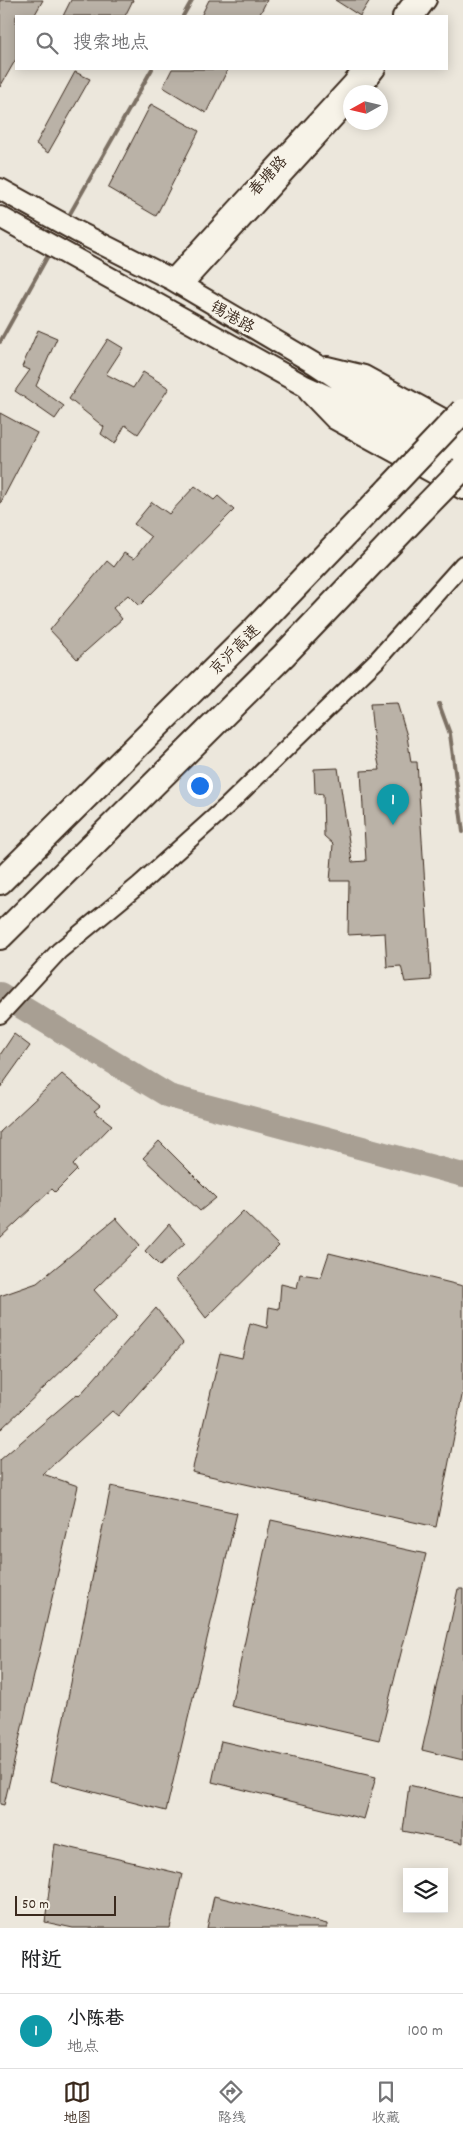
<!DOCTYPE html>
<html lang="zh">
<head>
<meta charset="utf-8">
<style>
  :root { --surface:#fff; --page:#f6f6f6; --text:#202124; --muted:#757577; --line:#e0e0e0; --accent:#3b2a1e }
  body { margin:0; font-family:Dekko,"LXGW WenKai TC",sans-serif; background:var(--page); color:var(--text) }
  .controls { position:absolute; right:15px; bottom:15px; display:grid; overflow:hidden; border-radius:0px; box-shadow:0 2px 12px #0003 }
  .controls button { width:45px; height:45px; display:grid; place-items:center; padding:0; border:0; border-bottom:1px solid var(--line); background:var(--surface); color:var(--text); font:25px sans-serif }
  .compass { position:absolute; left:343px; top:85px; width:45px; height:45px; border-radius:50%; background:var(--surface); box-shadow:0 2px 12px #0003; rotate:262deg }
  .scale { position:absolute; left:15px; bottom:12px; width:101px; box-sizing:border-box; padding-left:5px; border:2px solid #3b2a1e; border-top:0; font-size:14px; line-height:18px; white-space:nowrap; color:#3b2a1e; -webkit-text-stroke:4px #f7f3e8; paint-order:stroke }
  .you { position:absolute; left:199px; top:785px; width:18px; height:18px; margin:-12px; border:4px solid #fff; border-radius:50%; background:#1a73e8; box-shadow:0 0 0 8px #1a73e833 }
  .badge { display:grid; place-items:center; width:32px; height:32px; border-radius:50%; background:var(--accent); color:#fff; font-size:16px; font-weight:700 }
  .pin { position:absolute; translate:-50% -41px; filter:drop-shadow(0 1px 2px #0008) }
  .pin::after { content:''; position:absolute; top:26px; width:18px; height:15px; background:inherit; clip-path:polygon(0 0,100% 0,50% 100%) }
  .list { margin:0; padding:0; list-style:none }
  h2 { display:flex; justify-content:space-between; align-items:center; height:65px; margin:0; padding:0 20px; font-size:21px }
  h2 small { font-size:16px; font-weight:400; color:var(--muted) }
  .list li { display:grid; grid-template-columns:32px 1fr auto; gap:15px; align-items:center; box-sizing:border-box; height:75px; padding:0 20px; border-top:1px solid var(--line) }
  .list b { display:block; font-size:19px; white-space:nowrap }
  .list p { margin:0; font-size:16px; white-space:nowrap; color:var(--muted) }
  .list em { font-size:16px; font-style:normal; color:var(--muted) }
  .icon { flex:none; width:28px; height:28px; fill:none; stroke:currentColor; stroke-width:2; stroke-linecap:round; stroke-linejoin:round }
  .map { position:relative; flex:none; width:463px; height:1928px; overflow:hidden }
  .search { position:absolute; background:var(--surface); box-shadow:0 2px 12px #0003; left:15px; right:15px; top:15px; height:55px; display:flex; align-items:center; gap:12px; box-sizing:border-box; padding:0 18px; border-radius:0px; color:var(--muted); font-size:19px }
  .sheet { height:140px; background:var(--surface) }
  nav { display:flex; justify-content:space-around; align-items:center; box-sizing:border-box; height:70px; border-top:1px solid var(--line); background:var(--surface); font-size:14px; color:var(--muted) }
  nav a { display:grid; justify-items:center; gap:2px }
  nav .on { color:var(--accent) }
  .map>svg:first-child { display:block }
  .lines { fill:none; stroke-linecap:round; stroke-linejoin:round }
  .stream { stroke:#7c7064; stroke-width:4 }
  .river { stroke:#a89f93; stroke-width:24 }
  .building { fill:#bab2a7; stroke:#3b2a1e }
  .minor-casing { stroke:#3b2a1e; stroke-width:20 }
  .major-casing { stroke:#3b2a1e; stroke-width:24 }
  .highway-casing { stroke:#3b2a1e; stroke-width:28 }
  .minor { stroke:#f7f3e8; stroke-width:16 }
  .major { stroke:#f7f3e8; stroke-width:20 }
  .highway { stroke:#f7f3e8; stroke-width:24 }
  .highway-bridge-casing { stroke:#3b2a1e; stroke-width:28; stroke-linecap:butt }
  .highway-bridge { stroke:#f7f3e8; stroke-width:24 }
  .labels { text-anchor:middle; stroke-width:5; stroke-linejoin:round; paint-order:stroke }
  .street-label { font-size:16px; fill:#3b2a1e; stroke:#f7f3e8 }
</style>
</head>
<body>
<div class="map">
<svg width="463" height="1928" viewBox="0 0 463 1928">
  <rect width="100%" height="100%" fill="#ece7dc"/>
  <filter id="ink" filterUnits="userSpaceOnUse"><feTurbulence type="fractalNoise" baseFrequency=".02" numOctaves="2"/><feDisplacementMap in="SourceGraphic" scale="10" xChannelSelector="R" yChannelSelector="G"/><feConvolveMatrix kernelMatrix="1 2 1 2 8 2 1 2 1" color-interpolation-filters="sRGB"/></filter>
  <g filter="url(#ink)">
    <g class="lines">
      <path class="stream" d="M 183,16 L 192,0
        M 67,219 L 152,69
        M 0,342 L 50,252
        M 439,704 L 450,734 L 463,832"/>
      <path class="river" d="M 0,994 L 169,1096 L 463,1175"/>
    </g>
    <path class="building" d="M 0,0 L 43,0 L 34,16 L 16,16 L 16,59 L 0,87 Z
      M 71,0 L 133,0 L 125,16 L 63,16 Z
      M 209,0 L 267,0 L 259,16 L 201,16 Z
      M 335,0 L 370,0 L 360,16 Z
      M 172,69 L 228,69 L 206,113 L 163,87 Z
      M 75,72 L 90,79 L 48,153 L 36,144 Z
      M 151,104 L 199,131 L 156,216 L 108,188 Z
      M 38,330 L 57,338 L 36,386 L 64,406 L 55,419 L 15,391 L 30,370 L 22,367 Z
      M 108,339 L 123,348 L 106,374 L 133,388 L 143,372 L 169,388 L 138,434 L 125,425 L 115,444 L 101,434 L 104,427 L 69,399 Z
      M 0,413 L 37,433 L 0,504 Z
      M 195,486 L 214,500 L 218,496 L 234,510 L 139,606 L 128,595 L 113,608 L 122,619 L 77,659 L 50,630 L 107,561 L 114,567 L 124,553 L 134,559 L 151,537 L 134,524 L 152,502 L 169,514 Z
      M 397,703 L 407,736 L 411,762 L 417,762 L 431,980 L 405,982 L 401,966 L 387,967 L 385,933 L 348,935 L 349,881 L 330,881 L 333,844 L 324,836 L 323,794 L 315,793 L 314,769 L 338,768 L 352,862 L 366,861 L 361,771 L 380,770 L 374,742 L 370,704 Z
      M 14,1034 L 30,1046 L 0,1088 L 0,1055 Z
      M 62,1074 L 100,1106 L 94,1111 L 112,1125 L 73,1165 L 77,1170 L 55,1192 L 52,1189 L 0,1238 L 0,1132 Z
      M 159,1141 L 216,1198 L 200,1211 L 143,1158 Z
      M 243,1211 L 279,1246 L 206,1318 L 176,1279 Z
      M 116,1218 L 140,1245 L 94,1290 L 118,1317 L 0,1430 L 0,1296 L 37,1283 Z
      M 169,1224 L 185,1243 L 160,1266 L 145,1251 Z
      M 329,1253 L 463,1286 L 463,1391 L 436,1527 L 192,1472 L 220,1353 L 242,1358 L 250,1323 L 267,1328 L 269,1307 L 279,1309 L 281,1284 L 297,1288 L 300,1274 L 321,1277 Z
      M 156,1308 L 183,1343 L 118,1416 L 112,1411 L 43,1474 L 78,1486 L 4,1805 L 0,1804 L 0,1460 L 77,1394 L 79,1396 Z
      M 111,1486 L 237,1513 L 166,1811 L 51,1781 Z
      M 271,1520 L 426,1554 L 379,1740 L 231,1706 Z
      M 458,1589 L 463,1589 L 463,1760 L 422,1750 Z
      M 221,1741 L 376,1777 L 364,1819 L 212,1782 Z
      M 409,1785 L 463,1798 L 463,1843 L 403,1831 Z
      M 55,1844 L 182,1874 L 170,1928 L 73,1928 L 45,1922 Z
      M 214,1896 L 327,1924 L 327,1928 L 207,1928 Z"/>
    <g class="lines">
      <g class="minor-casing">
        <path id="minor" d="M 401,16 L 413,0
          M 416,16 L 428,0
          M 359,92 L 377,69
          M 171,279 L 351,83 L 362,69
          M 183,286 L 350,102
          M 0,1015 L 59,951 L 139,885 L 228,805 L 377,660 L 463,564"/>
      </g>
      <g class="major-casing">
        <path id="major" d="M 0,189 L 76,231 L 171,279 L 315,364 L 354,390 L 463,450
          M 0,217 L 303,385 L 345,404 L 463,468
          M 327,367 L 364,376 L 463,430
          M 309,392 L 335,419 L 463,489"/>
      </g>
      <g class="highway-casing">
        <path id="highway" d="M 0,882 L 254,630 L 389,489
          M 0,937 L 284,655 L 424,508"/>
      </g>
      <use href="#minor" class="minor"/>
      <use href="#major" class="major"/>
      <use href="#highway" class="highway"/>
      <g class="highway-bridge-casing">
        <path id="highway-bridge" d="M 389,489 L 463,411
          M 424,508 L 463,468"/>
      </g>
      <use href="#highway-bridge" class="highway-bridge"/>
    </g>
  </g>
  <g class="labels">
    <g class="street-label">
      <text transform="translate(267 175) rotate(-47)" y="6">春塘路</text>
      <text transform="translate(233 316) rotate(30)" y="6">锡港路</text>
      <text transform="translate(234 649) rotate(-45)" y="6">京沪高速</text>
    </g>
  </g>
</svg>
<div class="controls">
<button><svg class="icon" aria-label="layers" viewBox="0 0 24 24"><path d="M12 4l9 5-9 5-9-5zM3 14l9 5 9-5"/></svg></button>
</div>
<svg class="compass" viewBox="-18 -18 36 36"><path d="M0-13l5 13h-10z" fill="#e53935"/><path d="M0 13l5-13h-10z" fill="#757577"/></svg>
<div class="scale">50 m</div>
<div class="you"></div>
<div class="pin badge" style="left:393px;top:825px;background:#0f9aa8">1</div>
<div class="search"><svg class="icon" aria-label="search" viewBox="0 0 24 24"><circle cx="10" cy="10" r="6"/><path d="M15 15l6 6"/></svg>搜索地点</div>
</div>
<section class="sheet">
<h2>附近<small></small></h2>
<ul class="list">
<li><span class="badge" style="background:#0f9aa8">1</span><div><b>小陈巷</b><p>地点</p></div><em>100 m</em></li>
</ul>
</section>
<nav>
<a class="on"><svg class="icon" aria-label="map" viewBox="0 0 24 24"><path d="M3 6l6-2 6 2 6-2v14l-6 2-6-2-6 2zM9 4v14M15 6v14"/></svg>地图</a>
<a><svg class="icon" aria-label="directions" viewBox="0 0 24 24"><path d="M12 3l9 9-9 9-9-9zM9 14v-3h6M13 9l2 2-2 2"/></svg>路线</a>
<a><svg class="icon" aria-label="saved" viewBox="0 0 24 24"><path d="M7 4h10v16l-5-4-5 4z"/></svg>收藏</a>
</nav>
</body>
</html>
